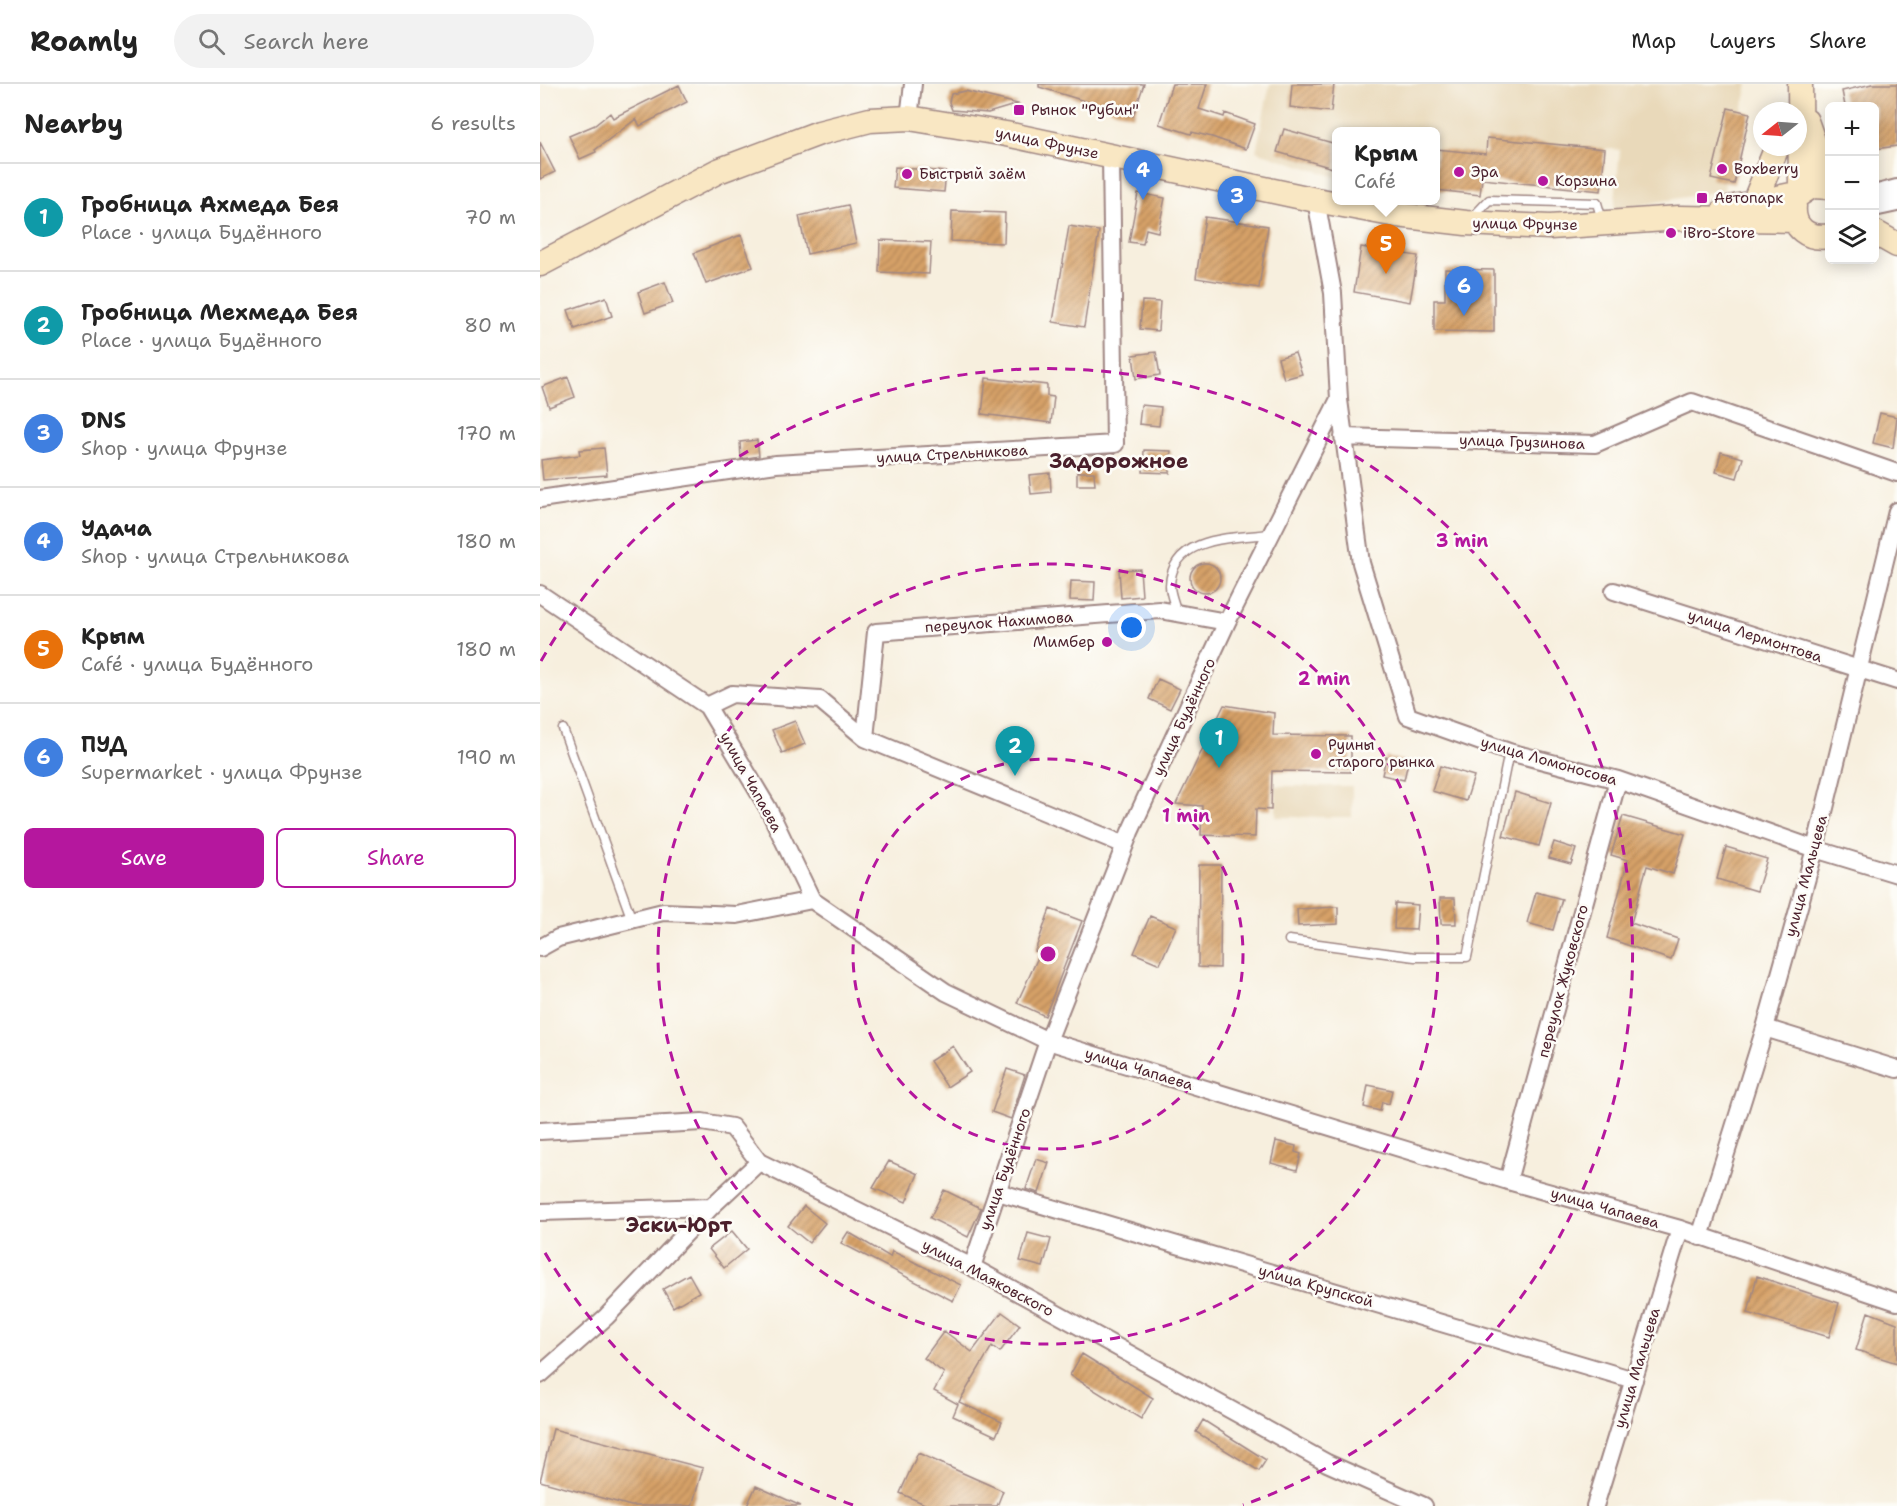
<!DOCTYPE html>
<html lang="en">
<head>
<meta charset="utf-8">
<style>
  :root { --surface:#fff; --page:#f2f2f2; --text:#222; --muted:#767676; --line:#e0e0e0; --accent:#b5179e }
  body { margin:0; font-family:"Shantell Sans",sans-serif; background:var(--page); color:var(--text) }
  .controls { position:absolute; right:18px; top:18px; display:grid; overflow:hidden; border-radius:9px; box-shadow:0 3px 15px #0003 }
  .controls button { width:54px; height:54px; display:grid; place-items:center; padding:0; border:0; border-bottom:2px solid var(--line); background:var(--surface); color:var(--text); font:30px sans-serif }
  .compass { position:absolute; left:1213px; top:18px; width:54px; height:54px; border-radius:50%; background:var(--surface); box-shadow:0 3px 15px #0003; rotate:253deg }
  .you { position:absolute; left:592px; top:544px; width:21px; height:21px; margin:-15px; border:4px solid #fff; border-radius:50%; background:#1a73e8; box-shadow:0 0 0 9px #1a73e833 }
  .badge { display:grid; place-items:center; width:39px; height:39px; border-radius:50%; background:var(--accent); color:#fff; font-size:20px; font-weight:700 }
  .pin { position:absolute; translate:-50% -50px; filter:drop-shadow(0 2px 3px #0008) }
  .pin::after { content:''; position:absolute; top:32px; width:21px; height:18px; background:inherit; clip-path:polygon(0 0,100% 0,50% 100%) }
  .popup { position:absolute; left:792px; top:43px; width:108px; height:78px; box-sizing:border-box; display:grid; place-content:center; border-radius:9px; background:var(--surface); filter:drop-shadow(0 2px 4px #0005); font-size:20px; white-space:nowrap; color:var(--muted) }
  .popup b { font-size:22px; color:var(--text) }
  .popup::after { content:''; position:absolute; left:50%; top:100%; margin-left:-12px; border:12px solid transparent; border-top-color:var(--surface) }
  .list { margin:0; padding:0; list-style:none }
  h2 { display:flex; justify-content:space-between; align-items:center; height:78px; margin:0; padding:0 24px; font-size:26px }
  h2 small { font-size:20px; font-weight:400; color:var(--muted) }
  .list li { display:grid; grid-template-columns:39px 1fr auto; gap:18px; align-items:center; box-sizing:border-box; height:108px; padding:0 24px; border-top:2px solid var(--line) }
  .list b { display:block; font-size:22px; white-space:nowrap }
  .list p { margin:0; font-size:20px; white-space:nowrap; color:var(--muted) }
  .list em { font-size:20px; font-style:normal; color:var(--muted) }
  .actions { display:flex; gap:12px; padding:18px 24px }
  .actions a { flex:1; padding:14px 0; border:2px solid var(--accent); border-radius:9px; text-align:center; font-size:21px; color:var(--accent) }
  .actions .main { background:var(--accent); color:#fff }
  .icon { flex:none; width:33px; height:33px; fill:none; stroke:currentColor; stroke-width:2; stroke-linecap:round; stroke-linejoin:round }
  .map { position:relative; flex:none; width:1357px; height:1422px; overflow:hidden }
  header { display:flex; align-items:center; gap:36px; box-sizing:border-box; height:84px; padding:0 30px; background:var(--surface); border-bottom:2px solid var(--line) }
  header strong { font-size:28px }
  nav { display:flex; gap:33px; margin-inline-start:auto; font-size:21px }
  .search { width:420px; height:54px; background:var(--page); display:flex; align-items:center; gap:15px; box-sizing:border-box; padding:0 21px; border-radius:33px; color:var(--muted); font-size:22px }
  main { display:flex }
  aside { flex:1; background:var(--surface) }
  .map>svg:first-child { display:block }
  .built { fill:#e9d9ba }
  .building { fill:url(#building-hatch) }
  .lines { fill:none; stroke-linecap:round; stroke-linejoin:round }
  .lane-casing { stroke:#a08784; stroke-width:11 }
  .street-casing { stroke:#a08784; stroke-width:20 }
  .secondary-casing { stroke:#a08784; stroke-width:27 }
  .lane { stroke:#fff; stroke-width:8 }
  .street { stroke:#fff; stroke-width:16 }
  .secondary { stroke:#f9e7c3; stroke-width:24 }
  .ring { fill:none; stroke:#b5179e; stroke-width:3; stroke-dasharray:10 8 }
  .poi-dot { fill:#b5179e; stroke:#fdfcf7; stroke-width:2 }
  .labels { text-anchor:middle; stroke-width:5; stroke-linejoin:round; paint-order:stroke }
  .poi-label { font-size:15px; fill:#4a1f2b; stroke:#fdfcf7; text-anchor:start }
  .street-label { font-size:15px; fill:#4a1f2b; stroke:#fdfcf7 }
  .district-label { font-size:21px; font-weight:bold; fill:#4a1f2b; stroke:#fdfcf7 }
  .centre { fill:#b5179e; stroke:#fdfcf7; stroke-width:3 }
  .ring-label { font-size:18px; text-anchor:middle; font-weight:bold; fill:#b5179e; stroke:#fdfcf7; stroke-width:5; stroke-linejoin:round; paint-order:stroke }
</style>
</head>
<body>
<header>
<strong>Roamly</strong>
<div class="search"><svg class="icon" aria-label="search" viewBox="0 0 24 24"><circle cx="10" cy="10" r="6"/><path d="M15 15l6 6"/></svg>Search here</div>
<nav><a>Map</a><a>Layers</a><a>Share</a></nav>
</header>
<main>
<aside>
<h2>Nearby<small>6 results</small></h2>
<ul class="list">
<li><span class="badge" style="background:#0f9aa8">1</span><div><b>Гробница Ахмеда Бея</b><p>Place · улица Будённого</p></div><em>70 m</em></li>
<li><span class="badge" style="background:#0f9aa8">2</span><div><b>Гробница Мехмеда Бея</b><p>Place · улица Будённого</p></div><em>80 m</em></li>
<li><span class="badge" style="background:#3f7fe0">3</span><div><b>DNS</b><p>Shop · улица Фрунзе</p></div><em>170 m</em></li>
<li><span class="badge" style="background:#3f7fe0">4</span><div><b>Удача</b><p>Shop · улица Стрельникова</p></div><em>180 m</em></li>
<li><span class="badge" style="background:#e8710a">5</span><div><b>Крым</b><p>Café · улица Будённого</p></div><em>180 m</em></li>
<li><span class="badge" style="background:#3f7fe0">6</span><div><b>ПУД</b><p>Supermarket · улица Фрунзе</p></div><em>190 m</em></li>
</ul>
<div class="actions"><a class="main">Save</a><a>Share</a></div>
</aside>
<div class="map">
<svg width="1357" height="1422" viewBox="0 0 1357 1422">
  <defs>
    <pattern id="building-hatch" width="6" height="6" patternUnits="userSpaceOnUse" patternTransform="scale(1.5)"><rect width="6" height="6" fill="#d6a167"/><path d="M-1 1l2-2M0 6l6-6M5 7l2-2" fill="none" stroke="#b08355"/></pattern>
  </defs>
  <rect width="100%" height="100%" fill="#fdfcf7"/>
  <filter id="ink" filterUnits="userSpaceOnUse"><feTurbulence type="fractalNoise" baseFrequency=".0167" numOctaves="2"/><feDisplacementMap in="SourceGraphic" scale="12" xChannelSelector="R" yChannelSelector="G"/><feConvolveMatrix kernelMatrix="1 2 1 2 8 2 1 2 1" color-interpolation-filters="sRGB"/></filter>
  <filter id="wash" filterUnits="userSpaceOnUse"><feTurbulence type="fractalNoise" baseFrequency=".008" numOctaves="4" result="noise"/><feDisplacementMap in="SourceGraphic" scale="24" xChannelSelector="R" yChannelSelector="G"/><feGaussianBlur stdDeviation="1.35" result="paint"/><feColorMatrix in="noise" values="0 0 0 0 0 0 0 0 0 0 0 0 0 0 0 0 0 1.4 0 .05"/><feComposite in="paint" operator="in"/></filter>
  <g filter="url(#wash)">
    <rect width="100%" height="100%" fill="#f7efde"/>
    <path class="built" d="M 730,0 L 1208,0 L 1184,106 L 1074,126 L 1080,66 L 948,54 L 944,70 L 896,65 L 896,48 L 796,48 L 796,93 L 716,67 Z
      M 736,702 L 812,702 L 812,733 L 736,733 Z"/>
    <g id="blocks">
      <path class="building" d="M 499,0 L 604,0 L 593,32 L 499,3 Z
        M 632,0 L 667,0 L 659,25 L 684,33 L 685,29 L 715,40 L 706,65 L 672,53 L 652,48 L 651,50 L 619,40 Z
        M 752,0 L 794,0 L 791,28 L 750,23 Z
        M 1332,0 L 1357,0 L 1357,62 L 1335,65 L 1335,22 L 1305,22 L 1302,7 Z
        M 139,1 L 147,18 L 100,42 L 96,35 L 55,66 L 56,68 L 40,75 L 29,52 L 55,41 L 70,29 L 73,34 Z
        M 425,7 L 478,20 L 448,29 L 412,26 L 409,18 L 411,10 Z
        M 1188,24 L 1210,29 L 1194,100 L 1171,95 Z
        M 744,45 L 796,60 L 796,85 L 737,68 Z
        M 947,54 L 1065,65 L 1061,107 L 942,95 L 940,111 L 896,106 L 896,65 L 946,70 Z
        M 0,58 L 15,88 L 0,95 Z
        M 355,83 L 406,88 L 404,108 L 353,104 Z
        M 598,109 L 625,114 L 618,148 L 606,145 L 603,160 L 589,158 Z
        M 308,121 L 316,159 L 267,170 L 259,132 Z
        M 412,127 L 465,129 L 464,159 L 411,157 Z
        M 665,133 L 728,142 L 719,204 L 656,194 Z
        M 529,142 L 559,147 L 544,243 L 513,238 Z
        M 201,151 L 213,183 L 166,200 L 154,169 Z
        M 340,156 L 391,158 L 389,190 L 339,188 Z
        M 821,163 L 878,172 L 870,218 L 814,208 Z
        M 905,185 L 954,186 L 954,248 L 894,247 L 894,216 L 905,216 Z
        M 125,198 L 133,219 L 105,229 L 98,208 Z
        M 66,213 L 72,232 L 35,245 L 28,226 Z
        M 602,217 L 620,218 L 618,247 L 600,245 Z
        M 616,268 L 620,291 L 596,295 L 593,271 Z
        M 755,269 L 762,290 L 744,295 L 738,274 Z
        M 28,293 L 35,313 L 9,323 L 2,303 Z
        M 446,294 L 507,301 L 507,312 L 514,313 L 511,339 L 442,330 Z
        M 601,321 L 621,323 L 619,342 L 599,340 Z
        M 1340,329 L 1357,333 L 1353,364 L 1333,359 Z
        M 217,356 L 219,372 L 201,375 L 200,358 Z
        M 64,364 L 67,391 L 3,396 L 1,376 L 40,371 L 39,366 Z
        M 604,366 L 631,367 L 630,389 L 603,388 Z
        M 1181,368 L 1203,374 L 1197,394 L 1176,388 Z
        M 537,388 L 554,388 L 555,401 L 537,401 Z
        M 510,389 L 511,408 L 491,410 L 489,391 Z
        M650 494a15 15 0 1 1 30 0a15 15 0 1 1-30 0Z
        M 600,485 L 602,512 L 581,514 L 579,486 Z
        M 531,497 L 555,498 L 554,517 L 530,516 Z
        M 618,595 L 640,605 L 630,625 L 609,615 Z
        M 684,621 L 734,629 L 733,651 L 811,652 L 811,688 L 732,687 L 731,726 L 716,725 L 715,753 L 661,751 L 662,722 L 636,720 Z
        M 255,637 L 265,660 L 242,669 L 232,646 Z
        M 846,673 L 868,678 L 864,696 L 842,691 Z
        M 900,682 L 934,692 L 926,717 L 892,707 Z
        M 975,708 L 1011,719 L 999,762 L 963,752 Z
        M 1083,732 L 1145,750 L 1133,790 L 1107,782 L 1091,839 L 1138,855 L 1131,876 L 1067,854 L 1088,776 L 1071,771 Z
        M 1014,758 L 1036,765 L 1031,780 L 1009,774 Z
        M 1186,763 L 1227,775 L 1217,807 L 1177,795 Z
        M 659,781 L 681,781 L 680,884 L 658,883 Z
        M 996,808 L 1022,815 L 1013,846 L 987,839 Z
        M 900,814 L 915,814 L 916,840 L 901,840 Z
        M 855,819 L 878,821 L 876,846 L 854,845 Z
        M 798,823 L 798,840 L 758,842 L 757,825 Z
        M 510,825 L 542,837 L 505,932 L 477,919 L 500,869 L 495,867 Z
        M 610,832 L 636,843 L 620,880 L 594,869 Z
        M 413,962 L 430,988 L 407,1003 L 390,977 Z
        M 467,985 L 485,991 L 471,1035 L 452,1028 Z
        M 828,1001 L 852,1006 L 849,1020 L 842,1018 L 840,1027 L 824,1023 Z
        M 736,1057 L 756,1062 L 755,1068 L 761,1070 L 757,1086 L 731,1079 Z
        M 496,1075 L 509,1079 L 499,1109 L 486,1105 Z
        M 349,1077 L 378,1090 L 366,1118 L 333,1104 Z
        M 404,1106 L 441,1124 L 428,1153 L 390,1134 Z
        M 264,1122 L 285,1139 L 269,1159 L 248,1142 Z
        M 192,1147 L 207,1165 L 184,1184 L 169,1165 Z
        M 308,1148 L 350,1173 L 352,1167 L 421,1201 L 413,1217 L 301,1159 Z
        M 488,1149 L 511,1155 L 503,1183 L 480,1177 Z
        M 149,1190 L 159,1208 L 133,1223 L 123,1205 Z
        M 1217,1192 L 1299,1219 L 1289,1253 L 1208,1229 Z
        M 462,1228 L 480,1241 L 460,1268 L 452,1262 L 419,1318 L 462,1338 L 456,1352 L 413,1332 L 418,1320 L 394,1307 L 404,1289 L 384,1274 L 404,1247 L 432,1268 Z
        M 1328,1228 L 1357,1239 L 1357,1279 L 1316,1266 Z
        M 542,1270 L 613,1314 L 601,1335 L 530,1291 Z
        M 663,1336 L 726,1376 L 719,1387 L 656,1348 Z
        M 13,1345 L 163,1384 L 152,1422 L 91,1422 L 0,1397 Z
        M 378,1369 L 463,1407 L 457,1422 L 389,1422 L 360,1409 Z
        M 216,1402 L 261,1422 L 207,1422 Z"/>
    </g>
  </g>
  <g filter="url(#ink)">
    <use href="#blocks" fill-opacity="0" stroke="#a08784" stroke-width="1.5"/>
    <g class="lines">
      <g class="lane-casing">
        <path id="lane" d="M 931,135 L 949,116 L 1057,119 L 1062,136
          M 637,529 C 635,521 630,510 630,502 C 631,451 695,454 731,450
          M 23,645 L 92,836
          M 749,856 L 875,873 L 927,873 L 969,668"/>
      </g>
      <g class="street-casing">
        <path id="street" d="M 369,34 L 373,0
          M 1334,110 L 1357,104
          M 1334,124 L 1357,119
          M 799,316 L 821,479 L 868,632 L 969,668 L 1078,696 L 1275,765 L 1357,790
          M 803,353 L 1055,360 L 1152,318 L 1357,389
          M 0,415 L 236,380 L 575,360 L 571,72
          M 1074,507 L 1357,597
          M 0,510 L 167,622 L 228,724 L 272,816 L 406,908 L 508,957 L 968,1097 L 1140,1145 L 1357,1218
          M 167,622 L 192,610 L 280,616 L 325,654 L 585,761
          M 325,654 L 336,548 L 620,526 L 687,538
          M 0,864 L 18,854 L 123,828 L 197,831 L 272,816
          M 1225,944 L 1357,985
          M 0,1047 L 162,1038 L 192,1043 L 219,1078 L 432,1183 L 787,1379 L 884,1422
          M 968,1097 L 1078,696
          M 458,1108 L 1094,1296
          M 0,1128 L 171,1123
          M 1160,1153 L 1225,944 L 1275,765 L 1357,427
          M 432,1183 L 508,957 L 590,748 L 687,538 L 799,315 L 793,209 L 776,116
          M 0,1291 L 66,1233 L 171,1123 L 219,1078
          M 1055,1422 L 1140,1145"/>
      </g>
      <g class="secondary-casing">
        <path id="secondary" d="M 1260,0 L 1261,109
          M 1266,37 L 1289,102
          M 1214,119 L 1237,63
          M 1254,122 C 1252,144 1268,156 1290,152
          M 1185,125 L 1261,109 L 1272,102 L 1290,103
          M 1334,148 L 1357,161
          M 0,180 L 178,87 L 279,49 L 330,36 L 369,34 L 466,50 L 776,116 L 857,131 L 926,139 L 1010,143 L 1139,134 L 1255,136"/>
      </g>
      <use href="#lane" class="lane"/>
      <use href="#street" class="street"/>
      <use href="#secondary" class="secondary"/>
    </g>
  </g>
  <g class="ring">
    <circle cx="508" cy="870" r="195"/>
    <circle cx="508" cy="870" r="390"/>
    <path d="M313 1421A585 585 0 0 1 1 1162M1 577A585 585 0 1 1 703 1421"/>
  </g>
  <g class="poi-dot">
    <rect x="473" y="20" width="12" height="12" rx="3"/>
    <circle cx="1182" cy="85" r="6"/>
    <circle cx="919" cy="88" r="6"/>
    <circle cx="367" cy="90" r="6"/>
    <circle cx="1003" cy="97" r="6"/>
    <rect x="1156" y="108" width="12" height="12" rx="3"/>
    <circle cx="1131" cy="149" r="6"/>
    <circle cx="567" cy="558" r="6"/>
    <circle cx="776" cy="670" r="6"/>
  </g>
  <g class="labels">
    <g class="poi-label">
      <text x="491" y="31">Рынок "Рубин"</text>
      <text x="1194" y="90">Boxberry</text>
      <text x="931" y="93">Эра</text>
      <text x="379" y="95">Быстрый заём</text>
      <text x="1015" y="102">Корзина</text>
      <text x="1174" y="119">Автопарк</text>
      <text x="1143" y="154">iBro-Store</text>
      <text x="555" y="563" text-anchor="end">Мимбер</text>
      <text x="788" y="666">Руины<tspan x="788" dy="17">старого рынка</tspan></text>
    </g>
    <g class="street-label">
      <text transform="translate(507 59) rotate(12)" y="5">улица Фрунзе</text>
      <text transform="translate(985 140) rotate(1)" y="5">улица Фрунзе</text>
      <text transform="translate(982 358) rotate(2)" y="5">улица Грузинова</text>
      <text transform="translate(412 370) rotate(-3)" y="5">улица Стрельникова</text>
      <text transform="translate(459 538) rotate(-4)" y="5">переулок Нахимова</text>
      <text transform="translate(1215 552) rotate(18)" y="5">улица Лермонтова</text>
      <text transform="translate(644 633) rotate(-65)" y="5">улица Будённого</text>
      <text transform="translate(1009 677) rotate(16)" y="5">улица Ломоносова</text>
      <text transform="translate(211 698) rotate(61)" y="5">улица Чапаева</text>
      <text transform="translate(1266 792) rotate(-75)" y="5">улица Мальцева</text>
      <text transform="translate(1023 897) rotate(-75)" y="5">переулок Жуковского</text>
      <text transform="translate(599 985) rotate(17)" y="5">улица Чапаева</text>
      <text transform="translate(465 1085) rotate(-71)" y="5">улица Будённого</text>
      <text transform="translate(1065 1124) rotate(16)" y="5">улица Чапаева</text>
      <text transform="translate(448 1194) rotate(28)" y="5">улица Маяковского</text>
      <text transform="translate(776 1202) rotate(16)" y="5">улица Крупской</text>
      <text transform="translate(1097 1284) rotate(-73)" y="5">улица Мальцева</text>
    </g>
    <g class="district-label">
      <text x="579" y="384">Задорожное</text>
      <text x="139" y="1148">Эски-Юрт</text>
    </g>
  </g>
  <circle cx="508" cy="870" r="9" class="centre"/>
  <g class="ring-label">
    <text x="922" y="463">3 min</text>
    <text x="784" y="601">2 min</text>
    <text x="646" y="738">1 min</text>
  </g>
</svg>
<div class="controls">
<button>+</button>
<button>−</button>
<button><svg class="icon" aria-label="layers" viewBox="0 0 24 24"><path d="M12 4l9 5-9 5-9-5zM3 14l9 5 9-5"/></svg></button>
</div>
<svg class="compass" viewBox="-18 -18 36 36"><path d="M0-13l5 13h-10z" fill="#e53935"/><path d="M0 13l5-13h-10z" fill="#767676"/></svg>
<div class="you"></div>
<div class="pin badge" style="left:679px;top:684px;background:#0f9aa8">1</div>
<div class="pin badge" style="left:475px;top:692px;background:#0f9aa8">2</div>
<div class="pin badge" style="left:697px;top:142px;background:#3f7fe0">3</div>
<div class="pin badge" style="left:603px;top:116px;background:#3f7fe0">4</div>
<div class="pin badge" style="left:846px;top:190px;background:#e8710a">5</div>
<div class="popup"><b>Крым</b>Café</div>
<div class="pin badge" style="left:924px;top:232px;background:#3f7fe0">6</div>
</div>
</main>
</body>
</html>
